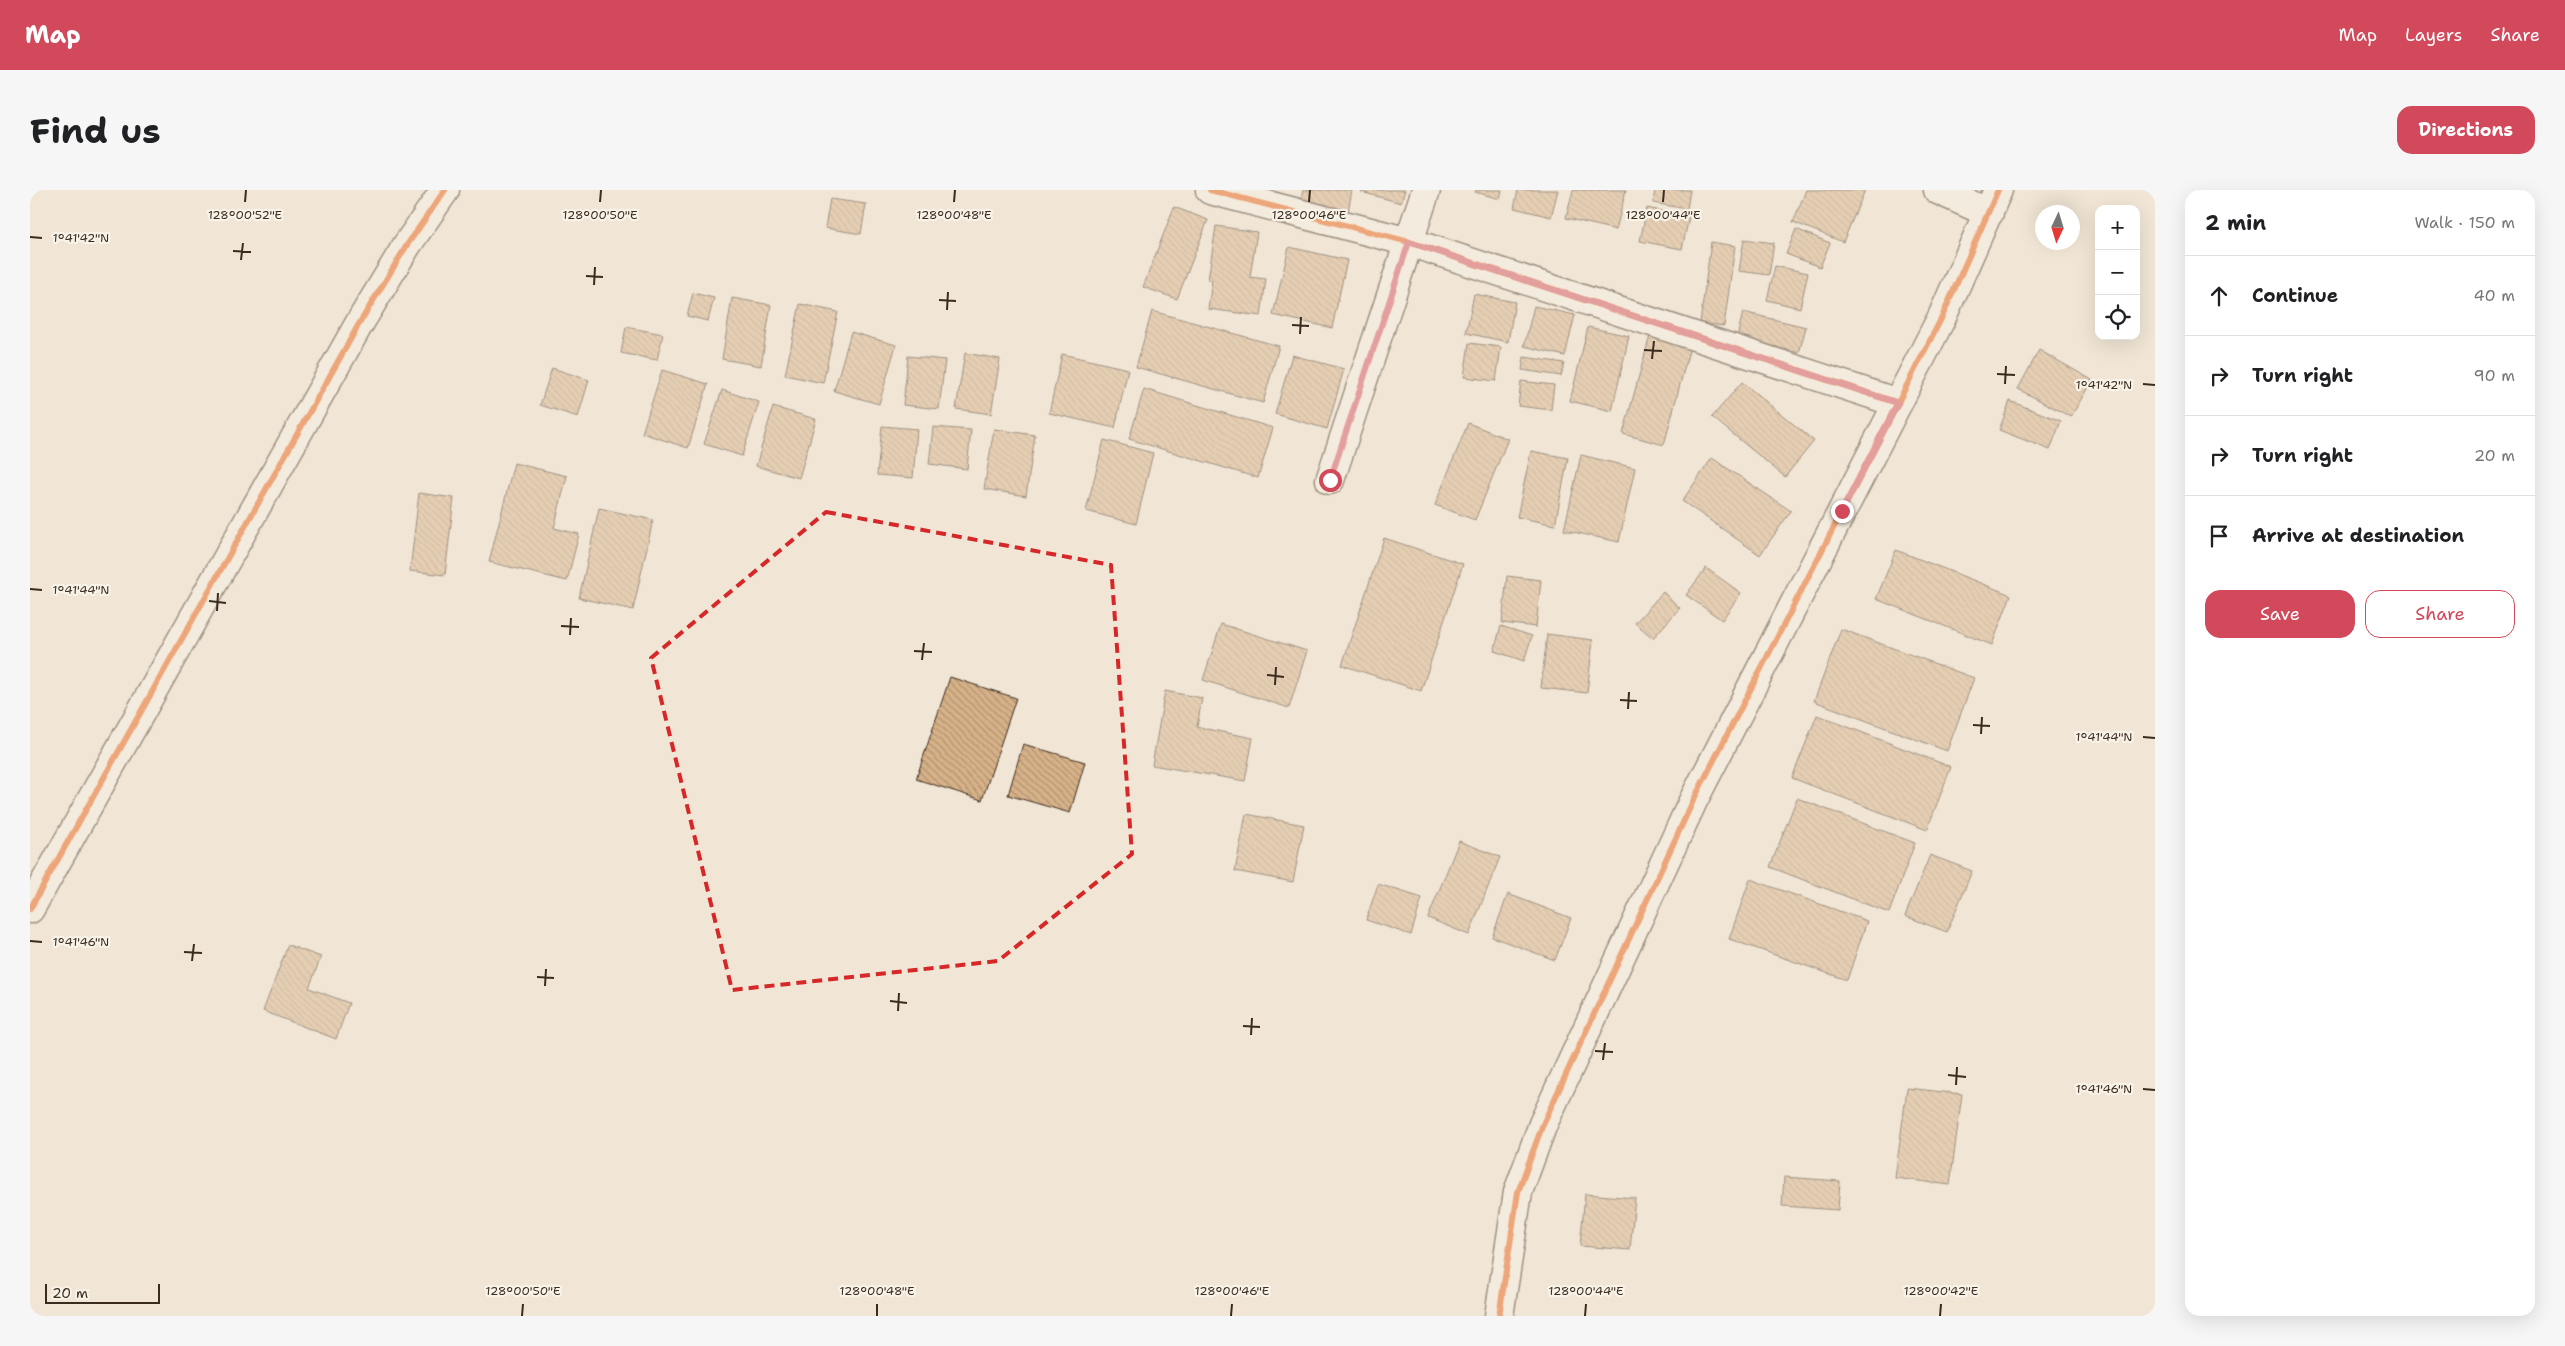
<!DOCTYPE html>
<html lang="en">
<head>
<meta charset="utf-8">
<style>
  :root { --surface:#fff; --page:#f6f6f6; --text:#202124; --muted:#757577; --line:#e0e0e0; --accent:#d1495b }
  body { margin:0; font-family:"Shantell Sans",sans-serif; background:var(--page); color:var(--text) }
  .controls { position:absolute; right:15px; top:15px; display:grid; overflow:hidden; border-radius:10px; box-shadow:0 5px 20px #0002 }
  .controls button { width:45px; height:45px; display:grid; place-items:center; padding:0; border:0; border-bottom:1px solid var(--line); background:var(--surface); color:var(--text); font:25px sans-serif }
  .compass { position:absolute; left:2005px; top:15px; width:45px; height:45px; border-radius:50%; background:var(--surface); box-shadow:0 5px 20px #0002; rotate:184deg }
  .scale { position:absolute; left:15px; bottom:12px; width:115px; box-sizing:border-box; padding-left:5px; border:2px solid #3b2a1e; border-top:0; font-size:14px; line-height:18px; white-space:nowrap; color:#3b2a1e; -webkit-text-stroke:4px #f7f3e8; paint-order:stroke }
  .stop { position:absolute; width:15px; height:15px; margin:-11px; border:4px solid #d1495b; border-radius:50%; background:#fff }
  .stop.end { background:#d1495b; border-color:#fff; box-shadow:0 1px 5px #0008 }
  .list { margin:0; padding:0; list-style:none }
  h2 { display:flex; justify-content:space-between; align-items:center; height:65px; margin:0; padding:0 20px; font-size:21px }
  h2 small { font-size:16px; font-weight:400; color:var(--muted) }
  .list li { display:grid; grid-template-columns:32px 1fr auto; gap:15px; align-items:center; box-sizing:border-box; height:80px; padding:0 20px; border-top:1px solid var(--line) }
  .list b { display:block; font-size:19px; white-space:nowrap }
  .list em { font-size:16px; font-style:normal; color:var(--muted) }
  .actions { display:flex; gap:10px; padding:15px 20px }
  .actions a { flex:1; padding:11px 0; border:1px solid var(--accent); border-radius:15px; text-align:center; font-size:18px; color:var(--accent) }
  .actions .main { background:var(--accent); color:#fff }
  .icon { flex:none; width:28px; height:28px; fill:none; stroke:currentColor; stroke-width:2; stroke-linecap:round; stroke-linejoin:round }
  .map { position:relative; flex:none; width:2125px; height:1126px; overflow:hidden; border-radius:15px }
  header { display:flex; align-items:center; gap:30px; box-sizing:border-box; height:70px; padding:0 25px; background:var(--accent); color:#fff }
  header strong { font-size:24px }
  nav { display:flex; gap:28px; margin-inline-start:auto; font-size:18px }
  .intro { display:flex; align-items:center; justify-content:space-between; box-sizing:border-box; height:120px; padding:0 30px }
  h1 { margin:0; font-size:35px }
  .button { padding:12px 22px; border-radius:15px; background:var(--accent); color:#fff; font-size:18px; font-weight:700 }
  main { display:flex; gap:30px; padding:0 30px }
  aside { flex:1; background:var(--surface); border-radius:15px; box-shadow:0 5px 20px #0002 }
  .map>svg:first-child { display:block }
  .building { fill:url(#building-back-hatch); stroke:#3b2a1e }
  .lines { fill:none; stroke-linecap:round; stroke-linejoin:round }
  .street-casing { stroke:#3b2a1e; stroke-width:31 }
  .street { stroke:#f7f3e8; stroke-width:28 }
  .cycleway-casing { stroke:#f7f3e8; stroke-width:9 }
  .cycleway { stroke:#e8590c; stroke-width:6 }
  .route { stroke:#d1495b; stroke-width:6 }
  .marked { fill:none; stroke:#d62828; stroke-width:4; stroke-dasharray:10 6; stroke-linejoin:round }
  .ticks { fill:none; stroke:#3b2a1e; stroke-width:2 }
  .ticks-label { font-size:12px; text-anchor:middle; fill:#3b2a1e; stroke:#f7f3e8; stroke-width:4.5; stroke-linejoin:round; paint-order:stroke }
</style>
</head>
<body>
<header>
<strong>Map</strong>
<nav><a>Map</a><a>Layers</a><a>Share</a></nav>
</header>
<div class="intro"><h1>Find us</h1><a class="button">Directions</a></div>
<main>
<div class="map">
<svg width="2125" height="1126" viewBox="0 0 2125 1126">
  <defs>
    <pattern id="building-back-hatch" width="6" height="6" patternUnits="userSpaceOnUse" patternTransform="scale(1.25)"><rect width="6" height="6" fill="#d7b289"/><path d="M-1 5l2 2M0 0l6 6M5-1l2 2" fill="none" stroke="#b0916f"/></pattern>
  </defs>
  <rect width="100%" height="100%" fill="#f1e6d5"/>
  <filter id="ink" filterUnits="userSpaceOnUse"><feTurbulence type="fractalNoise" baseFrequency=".02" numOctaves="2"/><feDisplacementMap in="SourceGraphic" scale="10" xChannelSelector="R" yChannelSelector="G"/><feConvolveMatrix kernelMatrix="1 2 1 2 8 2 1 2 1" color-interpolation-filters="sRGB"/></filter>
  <g filter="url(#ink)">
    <path class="building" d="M 1273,0 L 1322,0 L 1318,22 L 1270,14 Z
      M 1332,0 L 1375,0 L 1371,13 L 1331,2 Z
      M 1446,0 L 1472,0 L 1470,9 L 1445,2 Z
      M 1488,0 L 1528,0 L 1521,27 L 1484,18 Z
      M 1543,0 L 1596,0 L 1586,40 L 1536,28 Z
      M 1625,0 L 1660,0 L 1657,19 L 1623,13 Z
      M 1776,0 L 1835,0 L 1813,52 L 1763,32 Z
      M 800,9 L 836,14 L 831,44 L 795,38 Z
      M 1144,17 L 1178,30 L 1147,109 L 1113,97 Z
      M 1617,18 L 1659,27 L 1652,59 L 1610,51 Z
      M 1186,36 L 1227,42 L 1220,87 L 1236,89 L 1231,126 L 1178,119 L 1182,90 L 1178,90 Z
      M 1766,39 L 1800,53 L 1790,77 L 1756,64 Z
      M 1714,49 L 1744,53 L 1739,85 L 1709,81 Z
      M 1681,52 L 1705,56 L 1694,136 L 1670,133 Z
      M 1259,57 L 1317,70 L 1302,138 L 1243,125 Z
      M 1745,76 L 1778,83 L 1770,118 L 1737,110 Z
      M 663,103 L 684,108 L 678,131 L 657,126 Z
      M 1444,104 L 1485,112 L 1478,152 L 1436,143 Z
      M 702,108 L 741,115 L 731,176 L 692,169 Z
      M 770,114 L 808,122 L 793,193 L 755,185 Z
      M 1504,116 L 1545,125 L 1535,166 L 1494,156 Z
      M 1122,121 L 1249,156 L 1233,213 L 1106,177 Z
      M 1713,122 L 1776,137 L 1769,163 L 1707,147 Z
      M 596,137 L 633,144 L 627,170 L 591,163 Z
      M 1558,137 L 1599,146 L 1582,221 L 1540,211 Z
      M 821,142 L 866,155 L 849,214 L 804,201 Z
      M 1621,142 L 1661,153 L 1634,255 L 1593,244 Z
      M 1439,153 L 1471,157 L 1466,191 L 1434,187 Z
      M 2009,160 L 2062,190 L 2041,227 L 1988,199 Z
      M 935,163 L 970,169 L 961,224 L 926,219 Z
      M 1032,164 L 1098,179 L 1085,238 L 1019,223 Z
      M 1262,165 L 1314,179 L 1297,239 L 1245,224 Z
      M 878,166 L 915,170 L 909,219 L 873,215 Z
      M 1494,167 L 1534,173 L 1531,186 L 1492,180 Z
      M 522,178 L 559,190 L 548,227 L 510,215 Z
      M 632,180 L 678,194 L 658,258 L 612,243 Z
      M 1491,191 L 1524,195 L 1521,220 L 1488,216 Z
      M 1712,192 L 1784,251 L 1755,287 L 1682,227 Z
      M 1114,199 L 1243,238 L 1228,288 L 1099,249 Z
      M 692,200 L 729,212 L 712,266 L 674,254 Z
      M 1980,211 L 2031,231 L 2020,260 L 1969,240 Z
      M 743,217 L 786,229 L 769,288 L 726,276 Z
      M 1438,233 L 1478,249 L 1445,330 L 1405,315 Z
      M 852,236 L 887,239 L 883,288 L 847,285 Z
      M 903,237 L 941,240 L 937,279 L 899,274 Z
      M 964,239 L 1005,245 L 996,306 L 954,299 Z
      M 1074,250 L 1123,263 L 1106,334 L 1056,321 Z
      M 1501,261 L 1538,268 L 1525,335 L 1487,327 Z
      M 1551,265 L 1605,278 L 1589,352 L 1534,340 Z
      M 1682,268 L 1761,321 L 1730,365 L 1652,311 Z
      M 484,273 L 537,286 L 524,338 L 549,344 L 537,391 L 459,372 Z
      M 389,303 L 424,308 L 415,385 L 380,381 Z
      M 569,318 L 623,330 L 603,420 L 549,408 Z
      M 1354,348 L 1433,374 L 1391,501 L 1312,475 Z
      M 1866,360 L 1981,405 L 1962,455 L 1846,409 Z
      M 1676,378 L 1711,403 L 1692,430 L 1656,405 Z
      M 1477,386 L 1511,390 L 1506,437 L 1472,433 Z
      M 1633,402 L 1650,418 L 1623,448 L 1605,433 Z
      M 1191,434 L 1277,461 L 1259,518 L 1173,490 Z
      M 1471,436 L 1502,446 L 1494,471 L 1464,461 Z
      M 1811,439 L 1944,488 L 1917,561 L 1784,511 Z
      M 1517,444 L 1563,450 L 1557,503 L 1511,498 Z
      M 920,487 L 986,508 L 952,610 L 886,589 Z
      M 1135,501 L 1172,508 L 1167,537 L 1223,548 L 1215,591 L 1122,575 Z
      M 1787,525 L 1921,577 L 1897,640 L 1762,588 Z
      M 993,554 L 1055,572 L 1040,623 L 978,605 Z
      M 1767,608 L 1885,653 L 1859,723 L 1740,677 Z
      M 1216,624 L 1274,635 L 1263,692 L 1205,681 Z
      M 1429,651 L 1470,667 L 1439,745 L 1398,728 Z
      M 1900,665 L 1942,681 L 1917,742 L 1875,726 Z
      M 1720,689 L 1837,731 L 1817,790 L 1699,749 Z
      M 1348,694 L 1392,708 L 1381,745 L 1336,730 Z
      M 1478,704 L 1541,728 L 1525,770 L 1462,747 Z
      M 258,755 L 291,767 L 279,798 L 319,813 L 306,849 L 233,821 Z
      M 1877,898 L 1932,904 L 1920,995 L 1865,988 Z
      M 1754,987 L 1810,991 L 1808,1020 L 1752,1016 Z
      M 1555,1004 L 1605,1008 L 1600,1060 L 1550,1056 Z"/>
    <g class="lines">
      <g class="street-casing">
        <path id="street" d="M 1180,0 L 1379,52 L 1868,213
          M 1908,0 L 1959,23
          M 1300,290 L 1396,0
          M 0,719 L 329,134 L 377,55 L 415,0
          M 1469,1126 L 1488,1002 L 1513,934 L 1663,611 L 1912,127 L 1968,0"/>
      </g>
      <use href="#street" class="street"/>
      <g class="cycleway-casing">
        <path id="cycleway" d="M 1180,0 L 1379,52 L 1868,213
          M 0,719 L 329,134 L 377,55 L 415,0
          M 1469,1126 L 1488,1002 L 1513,934 L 1663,611 L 1912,127 L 1968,0"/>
      </g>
      <use href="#cycleway" class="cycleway"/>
    </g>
  </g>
  <g class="lines" filter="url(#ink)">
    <path class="route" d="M 1300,290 L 1379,52 L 1868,213 L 1812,321"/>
  </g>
  <path d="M0 0H2125V1126H0ZM 796,322 L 1081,375 L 1102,664 L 968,771 L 702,800 L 621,468 Z" fill="#f1e6d5" fill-opacity=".55" fill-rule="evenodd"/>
  <path class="marked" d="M 796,322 L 1081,375 L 1102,664 L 968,771 L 702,800 L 621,468 Z"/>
  <path class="ticks" d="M 215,12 L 216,0M 570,12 L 571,0M 924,12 L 925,0M 1279,12 L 1280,0M 1633,12 L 1634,0M 0,47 L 12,48M 203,61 L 221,62M 211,70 L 213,53M 556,86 L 573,87M 564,95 L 565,77M 909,110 L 926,111M 917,120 L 918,102M 1262,135 L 1279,136M 1270,144 L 1271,127M 1614,160 L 1632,161M 1622,169 L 1624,151M 1967,184 L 1985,185M 1975,194 L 1976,176M 2113,194 L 2125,195M 0,399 L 12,400M 179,411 L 196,413M 187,421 L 188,403M 531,436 L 549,437M 540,445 L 541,428M 884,461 L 902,462M 892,470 L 894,453M 1237,485 L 1254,487M 1245,495 L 1246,477M 1590,510 L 1607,511M 1598,519 L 1599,502M 1943,535 L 1960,536M 1951,544 L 1952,527M 2113,547 L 2125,548M 0,751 L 12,752M 154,762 L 172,763M 162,771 L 164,754M 507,787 L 524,788M 515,796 L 516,779M 860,811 L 877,813M 868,821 L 869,803M 1213,836 L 1230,837M 1221,845 L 1222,828M 1565,861 L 1583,862M 1573,870 L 1575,853M 1918,885 L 1936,887M 1926,895 L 1927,877M 2113,899 L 2125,900M 492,1126 L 493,1114M 847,1126 L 847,1114M 1201,1126 L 1202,1114M 1555,1126 L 1556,1114M 1910,1126 L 1911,1114"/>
  <g class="ticks-label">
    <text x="215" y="29">128°00'52"E</text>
    <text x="570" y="29">128°00'50"E</text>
    <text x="924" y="29">128°00'48"E</text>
    <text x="1279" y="29">128°00'46"E</text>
    <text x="1633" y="29">128°00'44"E</text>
    <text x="51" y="52">1°41'42"N</text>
    <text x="2074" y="199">1°41'42"N</text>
    <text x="51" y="404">1°41'44"N</text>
    <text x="2074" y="551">1°41'44"N</text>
    <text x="51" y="756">1°41'46"N</text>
    <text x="2074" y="903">1°41'46"N</text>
    <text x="493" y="1105">128°00'50"E</text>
    <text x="847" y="1105">128°00'48"E</text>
    <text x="1202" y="1105">128°00'46"E</text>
    <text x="1556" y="1105">128°00'44"E</text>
    <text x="1911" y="1105">128°00'42"E</text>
  </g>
</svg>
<div class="controls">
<button>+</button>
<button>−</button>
<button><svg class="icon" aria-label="locate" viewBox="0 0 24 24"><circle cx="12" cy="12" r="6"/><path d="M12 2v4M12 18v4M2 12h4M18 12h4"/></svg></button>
</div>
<svg class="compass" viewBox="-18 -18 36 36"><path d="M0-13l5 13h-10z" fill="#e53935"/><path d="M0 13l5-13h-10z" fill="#757577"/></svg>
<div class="scale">20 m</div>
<div class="stop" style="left:1300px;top:290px"></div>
<div class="stop end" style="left:1812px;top:321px"></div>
</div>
<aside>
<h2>2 min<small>Walk · 150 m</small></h2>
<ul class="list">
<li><svg class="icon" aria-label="ahead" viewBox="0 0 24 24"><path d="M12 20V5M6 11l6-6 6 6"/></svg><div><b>Continue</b></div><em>40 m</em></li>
<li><svg class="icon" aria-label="right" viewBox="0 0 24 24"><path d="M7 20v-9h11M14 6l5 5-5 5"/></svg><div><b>Turn right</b></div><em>90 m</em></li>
<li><svg class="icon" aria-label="right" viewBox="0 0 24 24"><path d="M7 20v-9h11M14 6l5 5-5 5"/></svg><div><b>Turn right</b></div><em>20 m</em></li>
<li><svg class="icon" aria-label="arrive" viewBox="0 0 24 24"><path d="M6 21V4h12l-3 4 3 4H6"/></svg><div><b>Arrive at destination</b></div></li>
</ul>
<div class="actions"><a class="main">Save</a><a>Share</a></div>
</aside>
</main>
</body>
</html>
